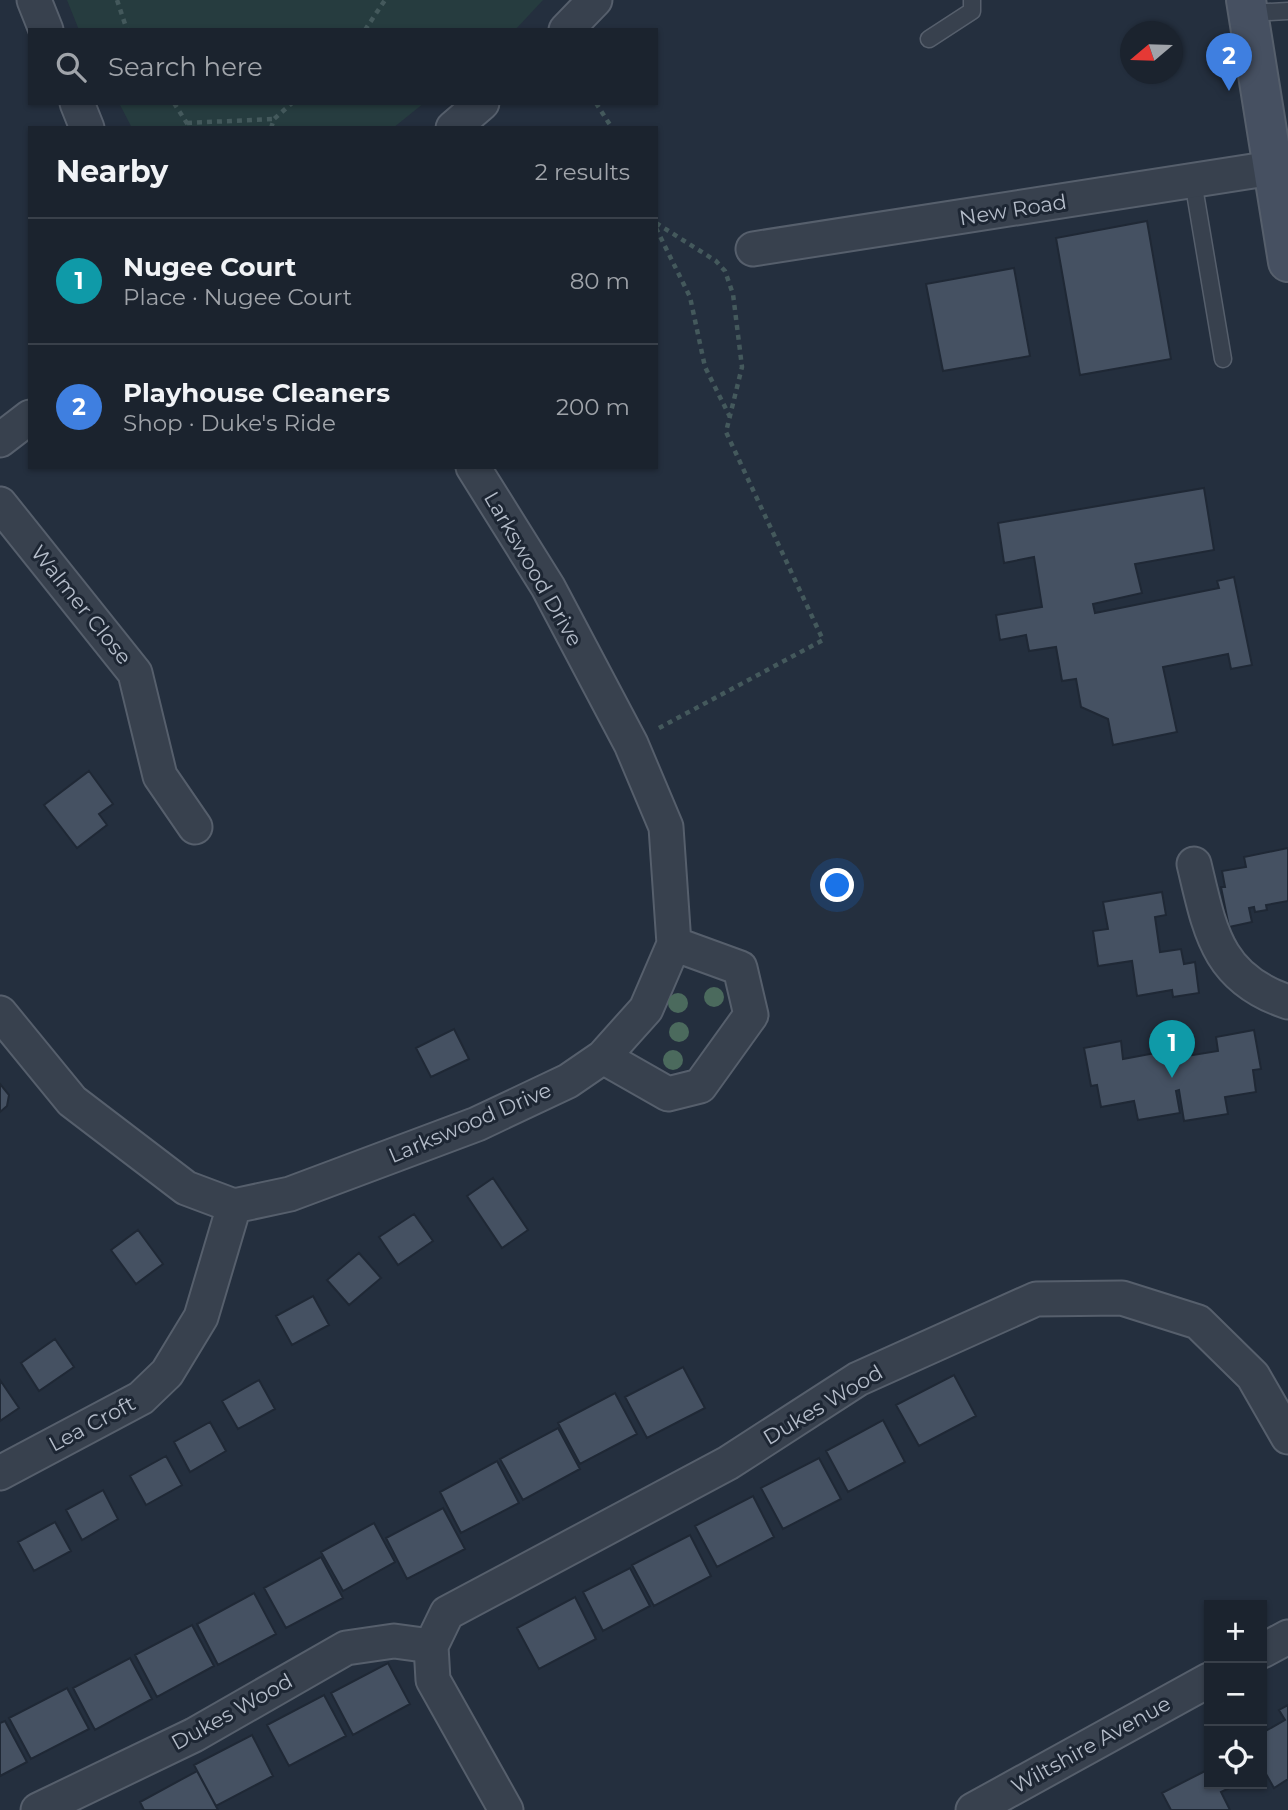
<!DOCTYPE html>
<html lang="en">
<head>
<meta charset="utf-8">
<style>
  :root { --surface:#1b232e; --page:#282f3a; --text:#f1f3f6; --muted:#a0a4aa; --line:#39404a; --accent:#8ab4f8 }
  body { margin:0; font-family:Montserrat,sans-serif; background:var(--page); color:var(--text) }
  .controls { position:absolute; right:21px; bottom:21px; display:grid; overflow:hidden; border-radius:0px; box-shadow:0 2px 5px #0004 }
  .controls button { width:63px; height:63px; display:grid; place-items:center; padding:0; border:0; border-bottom:2px solid var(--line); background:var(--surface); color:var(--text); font:35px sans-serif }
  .compass { position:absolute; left:1120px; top:21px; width:63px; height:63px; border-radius:50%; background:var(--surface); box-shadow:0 2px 5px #0004; rotate:251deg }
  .you { position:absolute; left:838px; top:886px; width:24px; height:24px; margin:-18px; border:5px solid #fff; border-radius:50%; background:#1a73e8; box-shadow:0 0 0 10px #1a73e833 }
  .badge { display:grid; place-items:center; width:46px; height:46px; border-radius:50%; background:var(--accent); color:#fff; font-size:23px; font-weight:700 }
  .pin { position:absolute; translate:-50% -58px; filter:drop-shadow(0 2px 4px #0008) }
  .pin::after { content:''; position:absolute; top:37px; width:24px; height:21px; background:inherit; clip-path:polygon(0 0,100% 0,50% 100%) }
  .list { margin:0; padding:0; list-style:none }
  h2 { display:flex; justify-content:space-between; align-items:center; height:91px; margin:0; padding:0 28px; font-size:30px }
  h2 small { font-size:23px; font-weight:400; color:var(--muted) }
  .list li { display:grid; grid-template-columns:46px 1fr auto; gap:21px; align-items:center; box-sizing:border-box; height:126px; padding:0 28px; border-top:2px solid var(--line) }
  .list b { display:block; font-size:26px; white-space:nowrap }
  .list p { margin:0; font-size:23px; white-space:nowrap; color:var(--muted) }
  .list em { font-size:23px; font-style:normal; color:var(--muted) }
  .icon { flex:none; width:38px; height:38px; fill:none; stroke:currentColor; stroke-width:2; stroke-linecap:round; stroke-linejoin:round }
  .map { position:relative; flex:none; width:1288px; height:1810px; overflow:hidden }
  .search { position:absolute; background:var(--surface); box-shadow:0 2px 5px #0004; left:28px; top:28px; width:630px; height:77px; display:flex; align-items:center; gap:18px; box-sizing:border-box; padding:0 24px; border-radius:0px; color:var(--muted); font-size:26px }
  .panel { position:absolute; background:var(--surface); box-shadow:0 2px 5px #0004; left:28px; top:126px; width:630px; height:343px; border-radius:0px }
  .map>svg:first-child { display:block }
  .green { fill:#263c3f }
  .building { fill:#455162; stroke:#1f2835; stroke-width:2 }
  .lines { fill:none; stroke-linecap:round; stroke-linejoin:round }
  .lane-casing { stroke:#565f6c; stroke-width:19 }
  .street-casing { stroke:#565f6c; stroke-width:37 }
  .secondary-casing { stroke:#565f6c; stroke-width:42 }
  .path { stroke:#44595c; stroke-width:4.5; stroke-dasharray:5 5; stroke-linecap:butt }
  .lane { stroke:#38414e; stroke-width:16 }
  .street { stroke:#38414e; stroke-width:33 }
  .secondary { stroke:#465061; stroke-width:38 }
  .tree { fill:#4b6a5d }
  .labels { text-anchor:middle; stroke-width:6; stroke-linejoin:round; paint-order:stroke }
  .street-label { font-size:21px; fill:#b4bcc9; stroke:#1d2633 }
</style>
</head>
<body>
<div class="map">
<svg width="1288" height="1810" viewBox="0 0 1288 1810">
  <rect width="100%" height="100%" fill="#242f3e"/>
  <path class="green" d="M 67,0 L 543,0 L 515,30 L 79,30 Z
    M 119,103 L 424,103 L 393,128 L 132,128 Z"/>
  <path class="building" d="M 1147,221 L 1171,359 L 1080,375 L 1056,238 Z
    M 1014,268 L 1030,356 L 943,371 L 926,284 Z
    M 1204,488 L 1214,550 L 1135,564 L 1142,593 L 1093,604 L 1095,613 L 1219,588 L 1217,581 L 1234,577 L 1252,665 L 1231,669 L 1228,654 L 1163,667 L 1177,732 L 1113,745 L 1108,719 L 1081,707 L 1076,679 L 1062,681 L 1056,647 L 1029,651 L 1026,635 L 1000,640 L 996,615 L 1042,607 L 1034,557 L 1004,563 L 998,523 Z
    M 89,771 L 113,804 L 99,814 L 107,825 L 77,848 L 44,805 Z
    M 1288,848 L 1288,901 L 1266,905 L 1267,910 L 1255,912 L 1254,907 L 1249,908 L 1252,922 L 1229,927 L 1221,887 L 1225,887 L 1222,871 L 1246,867 L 1244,857 Z
    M 1162,892 L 1166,915 L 1155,917 L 1160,952 L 1181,949 L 1184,964 L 1195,962 L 1199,993 L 1173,997 L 1172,990 L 1137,996 L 1132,961 L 1098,966 L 1093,931 L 1108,929 L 1103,902 Z
    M 454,1029 L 469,1059 L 431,1077 L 416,1048 Z
    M 1254,1030 L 1261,1069 L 1253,1070 L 1256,1092 L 1225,1097 L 1228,1114 L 1184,1121 L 1179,1090 L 1176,1091 L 1180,1113 L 1138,1120 L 1134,1101 L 1101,1107 L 1097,1085 L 1091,1086 L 1084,1048 L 1121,1041 L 1123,1059 L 1171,1050 L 1175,1058 L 1218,1051 L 1216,1037 Z
    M 0,1084 L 9,1095 L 7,1106 L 0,1112 Z
    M 493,1178 L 528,1230 L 502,1248 L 467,1196 Z
    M 414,1214 L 433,1241 L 398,1265 L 379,1237 Z
    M 138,1230 L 163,1264 L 136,1284 L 111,1250 Z
    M 359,1253 L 381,1278 L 349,1305 L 327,1280 Z
    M 313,1296 L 329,1325 L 292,1345 L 276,1316 Z
    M 55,1339 L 74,1367 L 39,1391 L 21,1363 Z
    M 683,1367 L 705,1408 L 647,1438 L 625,1397 Z
    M 954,1375 L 976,1416 L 919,1446 L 896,1405 Z
    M 0,1380 L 19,1408 L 0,1421 Z
    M 259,1380 L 275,1409 L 238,1429 L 222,1401 Z
    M 615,1393 L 637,1434 L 580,1464 L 558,1423 Z
    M 883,1420 L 905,1462 L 848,1492 L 826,1451 Z
    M 210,1422 L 226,1451 L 190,1472 L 174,1442 Z
    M 558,1428 L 580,1469 L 523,1500 L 500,1459 Z
    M 166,1456 L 182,1485 L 146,1505 L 130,1476 Z
    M 819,1458 L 841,1499 L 783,1529 L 761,1488 Z
    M 497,1461 L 519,1503 L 461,1533 L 440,1492 Z
    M 103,1490 L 118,1519 L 82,1540 L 66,1510 Z
    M 753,1496 L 774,1537 L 717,1567 L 695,1526 Z
    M 443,1508 L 465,1549 L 407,1579 L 386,1538 Z
    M 55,1522 L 71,1551 L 34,1571 L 18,1542 Z
    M 374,1523 L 395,1562 L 343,1591 L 321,1552 Z
    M 690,1535 L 711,1576 L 654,1606 L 632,1565 Z
    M 321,1557 L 343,1598 L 286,1628 L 264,1588 Z
    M 630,1568 L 650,1606 L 603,1631 L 583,1592 Z
    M 254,1593 L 276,1634 L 218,1665 L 197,1624 Z
    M 575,1597 L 596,1639 L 539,1669 L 517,1628 Z
    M 192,1625 L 214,1666 L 157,1697 L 135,1655 Z
    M 130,1658 L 152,1699 L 95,1730 L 73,1688 Z
    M 388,1663 L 410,1704 L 353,1735 L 331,1693 Z
    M 67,1688 L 89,1729 L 31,1759 L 9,1718 Z
    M 324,1695 L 346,1736 L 289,1766 L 267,1725 Z
    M 1288,1705 L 1288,1779 L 1274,1788 L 1262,1767 L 1262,1733 L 1285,1720 L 1279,1710 Z
    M 5,1721 L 27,1762 L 0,1776 L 0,1723 Z
    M 252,1735 L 273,1776 L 216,1806 L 194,1765 Z
    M 1209,1769 L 1209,1784 L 1238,1784 L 1221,1792 L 1230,1810 L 1171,1810 L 1162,1793 Z
    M 197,1771 L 218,1810 L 144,1810 L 140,1802 Z"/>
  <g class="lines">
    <g class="lane-casing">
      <path id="lane" d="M 1248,13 L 1288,11
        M 929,39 L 972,11 L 972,0
        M 1193,181 L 1223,359"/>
    </g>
    <g class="street-casing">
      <path id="street" d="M 34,0 L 46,30
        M 566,30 L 595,0
        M 77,103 L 87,128
        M 453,128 L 482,103
        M 753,249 L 1272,168
        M 0,440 L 30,417
        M 0,504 L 135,673 L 160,776 L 195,827
        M 1194,864 C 1210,930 1216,978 1288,1002
        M 0,1013 L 72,1101 L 186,1188 L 234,1206 L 290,1194 L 477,1124 L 568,1081 L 603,1057 L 646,1009 L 674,944 L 666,827 L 631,744 L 548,587 L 473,467
        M 603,1057 L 668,1094 L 700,1086 L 751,1015 L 740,968 L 674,944
        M 0,1473 L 141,1398 L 167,1373 L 201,1317 L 234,1206
        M 1262,1651 L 1288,1637
        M 38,1810 L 194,1735 L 346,1648 L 394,1641 L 431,1646
        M 506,1810 L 433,1680 L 431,1646 L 447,1613 L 728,1463 L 858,1379 L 1036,1299 L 1122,1298 L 1198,1322 L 1253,1376 L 1288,1437
        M 973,1810 L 1209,1680"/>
    </g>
    <g class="secondary-casing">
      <path id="secondary" d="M 1246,0 L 1288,262"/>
    </g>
    <path class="path" d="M 117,0 L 127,30
      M 365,30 L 385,0
      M 174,103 L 190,128
      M 596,103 L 612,128
      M 187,123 L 274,119
      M 271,128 L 274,119 L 292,103
      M 656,223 L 716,261 L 725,271 L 733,294 L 742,367 L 726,432 L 823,640 L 659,728
      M 656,228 L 690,297 L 705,367 L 730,417"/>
    <use href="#lane" class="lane"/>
    <use href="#street" class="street"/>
    <use href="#secondary" class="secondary"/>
  </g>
  <g class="tree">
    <circle cx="714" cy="997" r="10"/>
    <circle cx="678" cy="1003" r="10"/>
    <circle cx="679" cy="1032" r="10"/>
    <circle cx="673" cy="1060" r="10"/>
  </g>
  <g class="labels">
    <g class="street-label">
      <text transform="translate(1013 210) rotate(-9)" y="7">New Road</text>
      <text transform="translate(533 569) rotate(60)" y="7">Larkswood Drive</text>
      <text transform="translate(81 605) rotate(51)" y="7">Walmer Close</text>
      <text transform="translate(470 1123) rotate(-23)" y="7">Larkswood Drive</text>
      <text transform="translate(823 1405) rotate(-31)" y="7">Dukes Wood</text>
      <text transform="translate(92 1424) rotate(-28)" y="7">Lea Croft</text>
      <text transform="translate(232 1712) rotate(-29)" y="7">Dukes Wood</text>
      <text transform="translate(1091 1745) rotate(-29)" y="7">Wiltshire Avenue</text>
    </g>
  </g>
</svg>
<div class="controls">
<button>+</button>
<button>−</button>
<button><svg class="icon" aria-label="locate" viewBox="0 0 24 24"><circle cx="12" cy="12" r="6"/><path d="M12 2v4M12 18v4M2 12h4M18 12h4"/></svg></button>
</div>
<svg class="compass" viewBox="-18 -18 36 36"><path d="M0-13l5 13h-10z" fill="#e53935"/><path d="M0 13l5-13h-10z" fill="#a0a4aa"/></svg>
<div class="you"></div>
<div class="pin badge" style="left:1172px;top:1078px;background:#0f9aa8">1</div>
<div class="pin badge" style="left:1229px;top:91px;background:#3f7fe0">2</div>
<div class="search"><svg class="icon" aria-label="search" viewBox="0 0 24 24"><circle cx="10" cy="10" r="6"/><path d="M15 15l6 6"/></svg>Search here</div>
<section class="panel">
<h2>Nearby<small>2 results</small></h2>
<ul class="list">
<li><span class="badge" style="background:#0f9aa8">1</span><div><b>Nugee Court</b><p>Place · Nugee Court</p></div><em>80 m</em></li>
<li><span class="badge" style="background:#3f7fe0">2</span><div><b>Playhouse Cleaners</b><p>Shop · Duke's Ride</p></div><em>200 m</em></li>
</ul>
</section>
</div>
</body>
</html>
